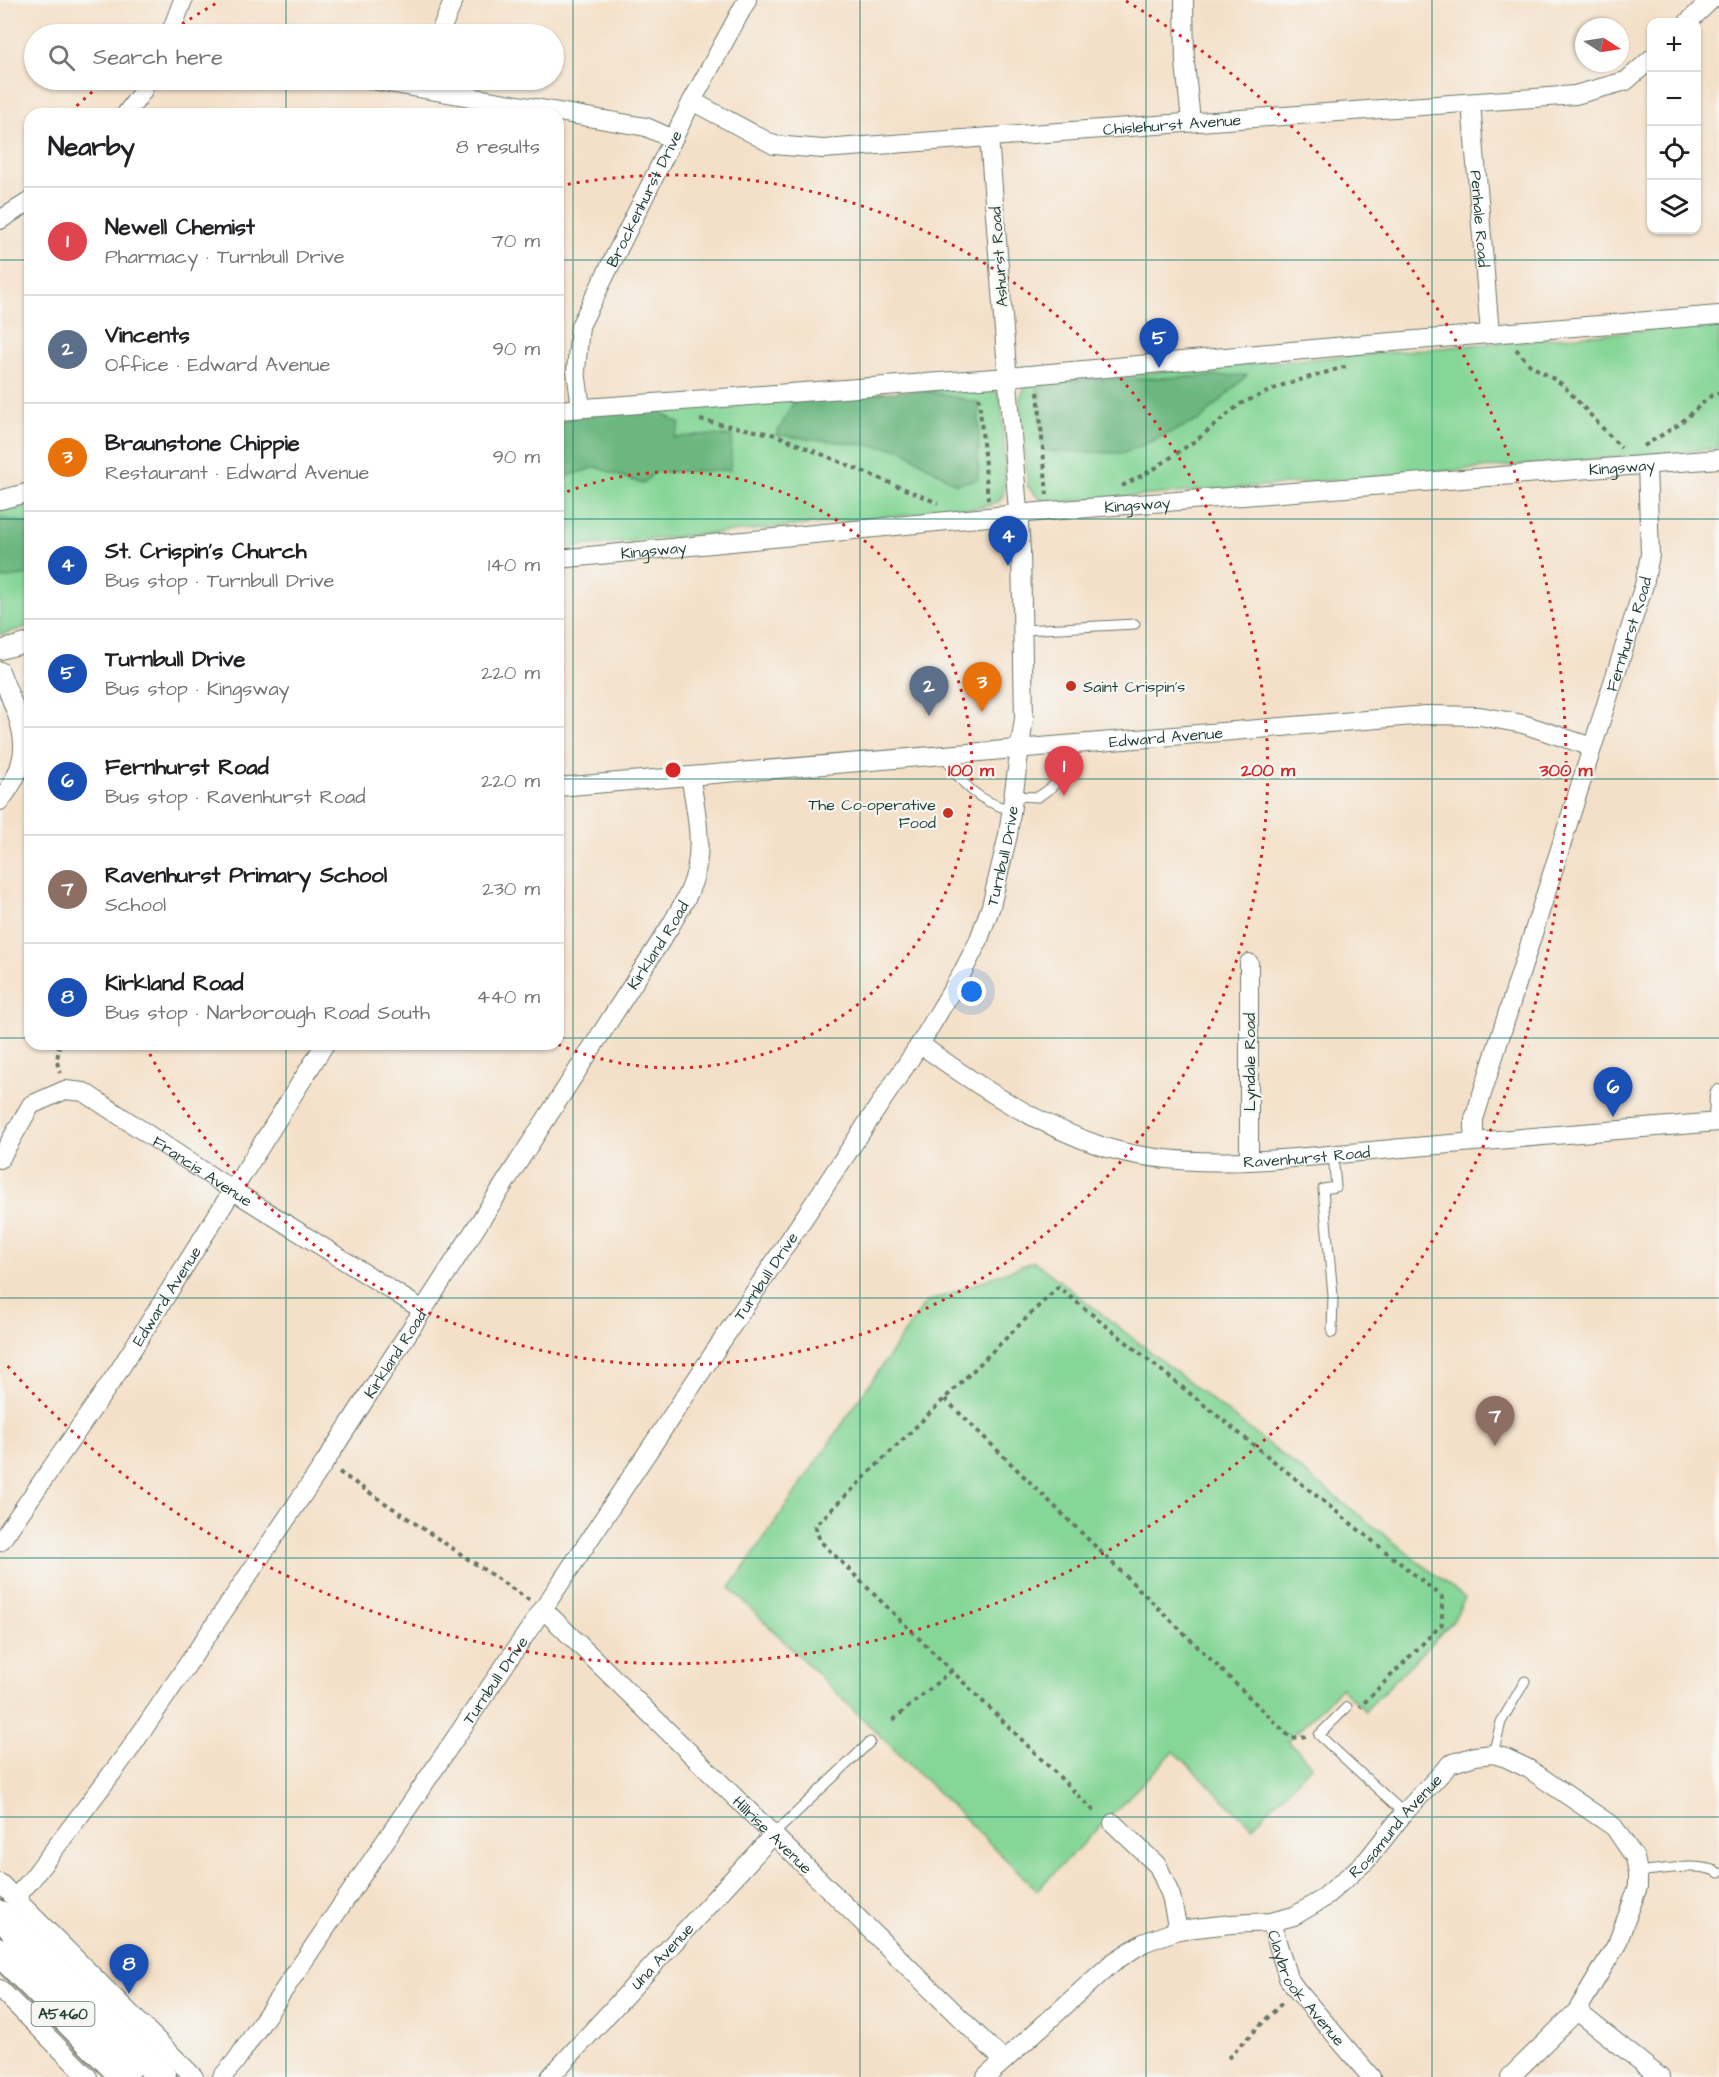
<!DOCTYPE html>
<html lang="en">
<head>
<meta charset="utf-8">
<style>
  :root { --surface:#fff; --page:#f6f6f6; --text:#202124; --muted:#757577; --line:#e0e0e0; --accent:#2563eb }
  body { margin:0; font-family:"Architects Daughter",sans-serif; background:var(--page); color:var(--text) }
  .controls { position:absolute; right:18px; top:18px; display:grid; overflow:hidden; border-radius:12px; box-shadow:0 2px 4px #0004 }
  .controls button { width:54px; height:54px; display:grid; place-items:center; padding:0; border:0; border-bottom:2px solid var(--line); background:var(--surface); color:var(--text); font:30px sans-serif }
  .compass { position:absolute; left:1575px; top:18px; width:54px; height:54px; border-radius:50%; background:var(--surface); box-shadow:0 2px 4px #0004; rotate:102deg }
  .you { position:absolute; left:972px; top:992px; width:21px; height:21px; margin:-15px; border:4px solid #fff; border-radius:50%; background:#1a73e8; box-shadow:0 0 0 9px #1a73e833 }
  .badge { display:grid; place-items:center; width:39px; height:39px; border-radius:50%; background:var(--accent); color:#fff; font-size:20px; font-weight:700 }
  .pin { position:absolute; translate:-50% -50px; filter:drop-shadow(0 2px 3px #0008) }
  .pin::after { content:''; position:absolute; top:32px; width:21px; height:18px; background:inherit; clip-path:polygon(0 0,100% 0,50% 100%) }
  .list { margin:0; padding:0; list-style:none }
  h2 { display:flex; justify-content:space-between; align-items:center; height:78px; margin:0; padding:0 24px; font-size:26px }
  h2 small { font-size:20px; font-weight:400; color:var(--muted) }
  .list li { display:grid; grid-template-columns:39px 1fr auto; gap:18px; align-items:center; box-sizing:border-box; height:108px; padding:0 24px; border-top:2px solid var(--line) }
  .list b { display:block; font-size:22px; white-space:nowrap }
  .list p { margin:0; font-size:20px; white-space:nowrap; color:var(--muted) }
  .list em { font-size:20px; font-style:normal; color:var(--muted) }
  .icon { flex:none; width:33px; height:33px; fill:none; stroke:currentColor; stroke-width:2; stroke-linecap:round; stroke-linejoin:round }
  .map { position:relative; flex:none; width:1719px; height:2077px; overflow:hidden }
  .search { position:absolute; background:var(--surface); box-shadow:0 2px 4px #0004; left:24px; top:24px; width:540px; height:66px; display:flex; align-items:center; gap:15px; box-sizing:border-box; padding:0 21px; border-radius:33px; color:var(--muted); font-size:22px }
  .panel { position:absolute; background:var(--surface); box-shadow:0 2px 4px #0004; left:24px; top:108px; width:540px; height:942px; border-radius:18px }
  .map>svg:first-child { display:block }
  .green { fill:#85d697; stroke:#528a66; stroke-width:1.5 }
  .forest { fill:#6cb780; stroke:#467a5a; stroke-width:1.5 }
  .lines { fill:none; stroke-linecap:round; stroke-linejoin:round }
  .service-casing { stroke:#6a7668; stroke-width:11 }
  .minor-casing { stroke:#6a7668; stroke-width:20 }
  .primary-casing { stroke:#6a7668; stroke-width:31 }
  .path { stroke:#6a7668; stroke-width:4; stroke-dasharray:4.5 4.5; stroke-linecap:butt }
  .service { stroke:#fff; stroke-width:9 }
  .minor { stroke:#fff; stroke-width:18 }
  .primary { stroke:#fff; stroke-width:28 }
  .grid { fill:none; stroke:#0f766e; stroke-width:1.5; stroke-opacity:0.55 }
  .ring { fill:none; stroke:#d62828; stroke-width:3; stroke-dasharray:3 6 }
  .poi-dot { fill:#c8321e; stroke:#f6f6f2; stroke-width:2 }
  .labels { text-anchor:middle; stroke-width:4.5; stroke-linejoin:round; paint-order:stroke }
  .shield { fill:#f6f6f2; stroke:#60746d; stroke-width:1.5 }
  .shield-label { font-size:15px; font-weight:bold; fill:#1f3d34 }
  .street-label { font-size:16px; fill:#1f3d34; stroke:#f6f6f2 }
  .poi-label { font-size:16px; fill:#1f3d34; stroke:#f6f6f2; text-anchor:start }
  .centre { fill:#d62828; stroke:#f6f6f2; stroke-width:3 }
  .ring-label { font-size:18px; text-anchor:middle; font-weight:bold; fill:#d62828; stroke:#f6f6f2; stroke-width:4.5; stroke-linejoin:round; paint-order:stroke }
</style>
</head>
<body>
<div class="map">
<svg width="1719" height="2077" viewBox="0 0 1719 2077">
  <rect width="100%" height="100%" fill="#f6f6f2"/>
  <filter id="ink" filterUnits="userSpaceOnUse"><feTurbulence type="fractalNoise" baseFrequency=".0167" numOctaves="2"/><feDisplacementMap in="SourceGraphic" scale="12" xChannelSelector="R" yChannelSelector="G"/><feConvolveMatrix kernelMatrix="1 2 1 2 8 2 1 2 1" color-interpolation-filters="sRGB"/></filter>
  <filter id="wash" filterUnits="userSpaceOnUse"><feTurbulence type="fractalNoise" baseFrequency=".008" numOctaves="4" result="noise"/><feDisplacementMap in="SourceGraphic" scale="24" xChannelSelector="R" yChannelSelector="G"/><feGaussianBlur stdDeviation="1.35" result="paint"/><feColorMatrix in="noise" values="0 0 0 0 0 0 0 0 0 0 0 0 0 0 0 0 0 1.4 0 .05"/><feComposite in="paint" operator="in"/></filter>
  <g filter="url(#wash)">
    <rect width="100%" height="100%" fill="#f4e0c8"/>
    <path class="green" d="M 1719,324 L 1719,448 L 1650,455 L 1051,503 L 1040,499 L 1028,487 L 1020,398 L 1026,385 L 1037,382 Z
      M 986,386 L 997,392 L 1001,402 C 1002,421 1010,487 1001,499 C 994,507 966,509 956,511 L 558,548 L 558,416 Z
      M 30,501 L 30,626 L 0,635 L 0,509 Z
      M 1034,1261 L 1465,1598 L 1453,1621 L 1365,1711 L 1341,1688 L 1288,1741 L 1312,1765 L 1252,1827 L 1174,1751 L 1037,1890 L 730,1588 L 925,1303 Z"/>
    <path class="forest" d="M 1247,375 L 1201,419 L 1124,453 L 1043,451 L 1037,382 Z
      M 922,390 L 979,403 L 978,479 L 956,484 L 901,449 L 776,435 L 796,398 Z
      M 657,410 L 680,424 L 674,438 L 698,435 L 732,436 L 730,470 L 654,472 L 643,484 L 596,467 L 561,478 L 558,475 L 558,422 L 595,413 Z
      M 0,518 L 30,524 L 30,575 L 0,579 Z"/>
  </g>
  <g filter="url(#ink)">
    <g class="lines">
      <g class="service-casing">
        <path id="service" d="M 1023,630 L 1135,624
          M 945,756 C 961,785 979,802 1012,810
          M 1014,796 L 1038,797 L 1052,787 L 1064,773 L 1069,757 L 1068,746
          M 1332,1333 L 1333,1295 L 1323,1189 L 1336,1187 L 1333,1154
          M 1347,1707 L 1319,1735 L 1404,1813
          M 1493,1754 L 1501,1722 L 1525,1681
          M 774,1834 L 870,1742
          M 1638,1872 C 1659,1870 1702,1861 1719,1873"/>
      </g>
      <g class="minor-casing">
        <g id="minor">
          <path d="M 1184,0 L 1185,63 L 1191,121"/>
          <path d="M 1688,22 L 1711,0"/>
          <path d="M 170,34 L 183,0"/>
          <path d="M 439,34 L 454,0"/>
          <path d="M 371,80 L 646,127 L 673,139"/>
          <path id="s1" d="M 692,101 L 774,145 L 823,149 L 1575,95 L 1626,81 L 1652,58"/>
          <path id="s2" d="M 1471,103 L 1490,334"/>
          <path d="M 126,114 L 142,92 L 148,80"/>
          <path d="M 0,220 L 30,201"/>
          <path id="s3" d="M 581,408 L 576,371 L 580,326 L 692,101 L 747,0"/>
          <path d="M 558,410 L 1008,377 L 1368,344 L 1719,315"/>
          <path d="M 0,500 L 30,492"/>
          <path id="s4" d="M 558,559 L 1049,511 L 1719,459"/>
          <path d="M 0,650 L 30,642"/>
          <path d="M 0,671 C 20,724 40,751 0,801"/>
          <path id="s5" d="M 558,787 L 1426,715 L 1480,716 L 1523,724 L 1592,747"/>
          <path d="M 1249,963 L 1249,1161"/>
          <path id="s6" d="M 920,1044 C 976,1085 1035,1124 1101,1146 C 1190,1175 1310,1156 1403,1148 C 1508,1139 1614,1130 1719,1122"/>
          <path d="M 1718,1122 L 1719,1094"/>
          <path id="s7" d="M 1474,1142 L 1474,1119 L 1644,585 L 1650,555 L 1647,465"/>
          <path id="s8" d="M 0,1159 L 31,1105 L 65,1090 L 84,1092 L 232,1190 L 423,1310"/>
          <path id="s9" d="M 0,1542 L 118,1372 L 325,1044"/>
          <path id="s10" d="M 543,1609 L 1004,2061"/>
          <path d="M 1113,1823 L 1158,1866 L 1171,1896 L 1178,1930"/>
          <path d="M 0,1883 L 194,2077"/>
          <path id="s11" d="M 15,1898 L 31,1880 L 128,1752 L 325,1462 L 671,925 C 677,914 684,903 689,892 C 706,855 697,814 690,776"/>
          <path id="s12" d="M 1271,1922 L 1288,1978 L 1296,1989 L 1371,2077"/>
          <path d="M 0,1989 L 88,2077"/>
          <path d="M 1577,2011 L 1660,2077"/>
          <path id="s13" d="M 222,2077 L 235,2062 L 543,1609 L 920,1044 L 961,975 L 978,942 L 991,906 L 1008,835 L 1024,718 L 1021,550 L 989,137"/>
          <path id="s14" d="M 550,2077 L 774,1834"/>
          <path id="s15" d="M 986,2077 L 1112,1963 L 1143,1943 L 1178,1930 L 1231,1924 L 1271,1922 L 1294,1916 L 1321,1900 L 1367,1860 L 1404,1813 L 1450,1764 L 1475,1756 L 1493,1754 L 1506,1758 L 1529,1769 L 1614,1827 L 1635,1858 L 1638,1872 L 1638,1887 L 1617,1944 L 1577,2011 L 1510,2077"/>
        </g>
      </g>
      <g class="primary-casing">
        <path id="primary" d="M 0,1915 L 162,2077
          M 0,1952 L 125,2077"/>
      </g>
      <path class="path" d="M 1516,349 L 1530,365 L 1562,384 L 1621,448
        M 1038,392 L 1047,495
        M 979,397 L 988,500
        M 700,420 L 776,435 L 938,503
        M 1644,446 L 1678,425 L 1712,395 L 1719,393
        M 1122,486 L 1154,469 L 1199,438 L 1240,404 L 1283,385 L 1348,366
        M 59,1044 L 57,1062 L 60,1073
        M 945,1399 L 1291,1738 L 1307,1736
        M 339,1472 L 529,1600
        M 893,1720 L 952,1670
        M 1094,1811 L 820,1541 L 815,1526 L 1058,1287 L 1442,1597 L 1442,1624 L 1360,1707
        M 1228,2058 L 1284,2001"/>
      <use href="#service" class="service"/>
      <use href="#minor" class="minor"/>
      <use href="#primary" class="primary"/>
    </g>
  </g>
  <path class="grid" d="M 286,0 L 286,34M 573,0 L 573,2077M 860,0 L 860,2077M 1146,0 L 1146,2077M 1432,0 L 1432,2077M 286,80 L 286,114M 0,260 L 30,260M 558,260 L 1719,260M 0,519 L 30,519M 558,519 L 1719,519M 0,779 L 30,779M 558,779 L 1719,779M 0,1038 L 30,1038M 558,1038 L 1719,1038M 286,1044 L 286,2077M 0,1298 L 1719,1298M 0,1558 L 1719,1558M 0,1817 L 1719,1817"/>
  <g class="ring">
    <path d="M559 495A298 298 0 1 1 557 1044"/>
    <path d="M559 186A595 595 0 1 1 145 1045"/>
    <path d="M70 112A893 893 0 0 1 105 81M167 34A893 893 0 0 1 220 1M1126 1A893 893 0 1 1 4 1362"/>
  </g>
  <g class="poi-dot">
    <circle cx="1071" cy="686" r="6"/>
    <circle cx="948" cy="813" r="6"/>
  </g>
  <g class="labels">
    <rect class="shield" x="31.5" y="2002" width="63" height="24" rx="4.5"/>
    <g class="shield-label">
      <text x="63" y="2019">A5460</text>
    </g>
    <g class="street-label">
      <text dy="6" stroke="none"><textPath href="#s1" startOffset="492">Chislehurst Avenue</textPath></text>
      <text dy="6" stroke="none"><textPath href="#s3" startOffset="225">Brockenhurst Drive</textPath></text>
      <text dy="6" stroke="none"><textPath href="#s2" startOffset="116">Penhale Road</textPath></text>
      <text transform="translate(998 257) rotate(-94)" y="6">Ashurst Road</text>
      <text dy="6" stroke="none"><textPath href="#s4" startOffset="1068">Kingsway</textPath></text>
      <text dy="6" stroke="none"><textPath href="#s4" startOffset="582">Kingsway</textPath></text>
      <text dy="6" stroke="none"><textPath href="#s4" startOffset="96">Kingsway</textPath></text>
      <text dy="6" stroke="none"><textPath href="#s7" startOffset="532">Fernhurst Road</textPath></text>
      <text dy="6" stroke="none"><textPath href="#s5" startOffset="610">Edward Avenue</textPath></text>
      <text dy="6" stroke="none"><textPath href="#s13" startOffset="1454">Turnbull Drive</textPath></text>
      <text dy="6" stroke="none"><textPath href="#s11" startOffset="1150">Kirkland Road</textPath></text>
      <text transform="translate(1249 1062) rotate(-90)" y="6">Lyndale Road</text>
      <text dy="6" stroke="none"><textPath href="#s6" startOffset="416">Ravenhurst Road</textPath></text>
      <text dy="6" stroke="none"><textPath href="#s8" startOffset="261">Francis Avenue</textPath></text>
      <text dy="6" stroke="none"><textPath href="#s13" startOffset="968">Turnbull Drive</textPath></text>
      <text dy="6" stroke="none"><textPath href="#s9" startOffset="297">Edward Avenue</textPath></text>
      <text dy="6" stroke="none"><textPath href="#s11" startOffset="664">Kirkland Road</textPath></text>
      <text dy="6" stroke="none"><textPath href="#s13" startOffset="482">Turnbull Drive</textPath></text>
      <text dy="6" stroke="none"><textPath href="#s15" startOffset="498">Rosamund Avenue</textPath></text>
      <text dy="6" stroke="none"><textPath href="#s10" startOffset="322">Hillrise Avenue</textPath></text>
      <text dy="6" stroke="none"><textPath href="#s14" startOffset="165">Una Avenue</textPath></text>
      <text dy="6" stroke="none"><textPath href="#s12" startOffset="76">Claybrook Avenue</textPath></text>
    </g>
    <g class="poi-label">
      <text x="1083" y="692">Saint Crispin's</text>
      <text x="936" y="810" text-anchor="end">The Co-operative<tspan x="936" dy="18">Food</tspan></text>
    </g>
  </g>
  <circle cx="673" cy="770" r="9" class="centre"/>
  <g class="ring-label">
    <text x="971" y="776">100 m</text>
    <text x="1268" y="776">200 m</text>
    <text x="1566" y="776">300 m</text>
  </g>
</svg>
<div class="controls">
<button>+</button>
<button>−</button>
<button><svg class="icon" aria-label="locate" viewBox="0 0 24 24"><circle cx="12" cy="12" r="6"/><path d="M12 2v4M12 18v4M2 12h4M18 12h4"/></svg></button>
<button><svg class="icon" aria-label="layers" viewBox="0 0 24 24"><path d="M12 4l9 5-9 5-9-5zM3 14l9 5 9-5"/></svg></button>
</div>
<svg class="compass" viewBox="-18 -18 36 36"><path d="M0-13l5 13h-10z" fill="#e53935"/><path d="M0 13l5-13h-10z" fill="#757577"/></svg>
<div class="you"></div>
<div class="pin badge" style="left:1064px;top:796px;background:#e0444e">1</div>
<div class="pin badge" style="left:929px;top:716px;background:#5c6f8a">2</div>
<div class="pin badge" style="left:982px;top:712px;background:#e8710a">3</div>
<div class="pin badge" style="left:1008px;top:566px;background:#1a4fb4">4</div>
<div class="pin badge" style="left:1159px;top:368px;background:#1a4fb4">5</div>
<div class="pin badge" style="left:1613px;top:1117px;background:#1a4fb4">6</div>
<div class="pin badge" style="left:1495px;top:1446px;background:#8d6e63">7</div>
<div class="pin badge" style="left:129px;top:1994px;background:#1a4fb4">8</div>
<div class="search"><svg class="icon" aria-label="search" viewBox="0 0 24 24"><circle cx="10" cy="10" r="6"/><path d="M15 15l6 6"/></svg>Search here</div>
<section class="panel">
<h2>Nearby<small>8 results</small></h2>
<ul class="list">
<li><span class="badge" style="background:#e0444e">1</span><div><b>Newell Chemist</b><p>Pharmacy · Turnbull Drive</p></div><em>70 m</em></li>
<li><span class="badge" style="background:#5c6f8a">2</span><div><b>Vincents</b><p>Office · Edward Avenue</p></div><em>90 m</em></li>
<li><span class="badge" style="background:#e8710a">3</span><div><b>Braunstone Chippie</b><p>Restaurant · Edward Avenue</p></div><em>90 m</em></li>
<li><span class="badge" style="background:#1a4fb4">4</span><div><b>St. Crispin's Church</b><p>Bus stop · Turnbull Drive</p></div><em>140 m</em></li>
<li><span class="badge" style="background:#1a4fb4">5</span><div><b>Turnbull Drive</b><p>Bus stop · Kingsway</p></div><em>220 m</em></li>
<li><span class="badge" style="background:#1a4fb4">6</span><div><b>Fernhurst Road</b><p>Bus stop · Ravenhurst Road</p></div><em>220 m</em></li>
<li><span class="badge" style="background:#8d6e63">7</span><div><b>Ravenhurst Primary School</b><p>School</p></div><em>230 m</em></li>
<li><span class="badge" style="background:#1a4fb4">8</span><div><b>Kirkland Road</b><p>Bus stop · Narborough Road South</p></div><em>440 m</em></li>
</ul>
</section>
</div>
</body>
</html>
